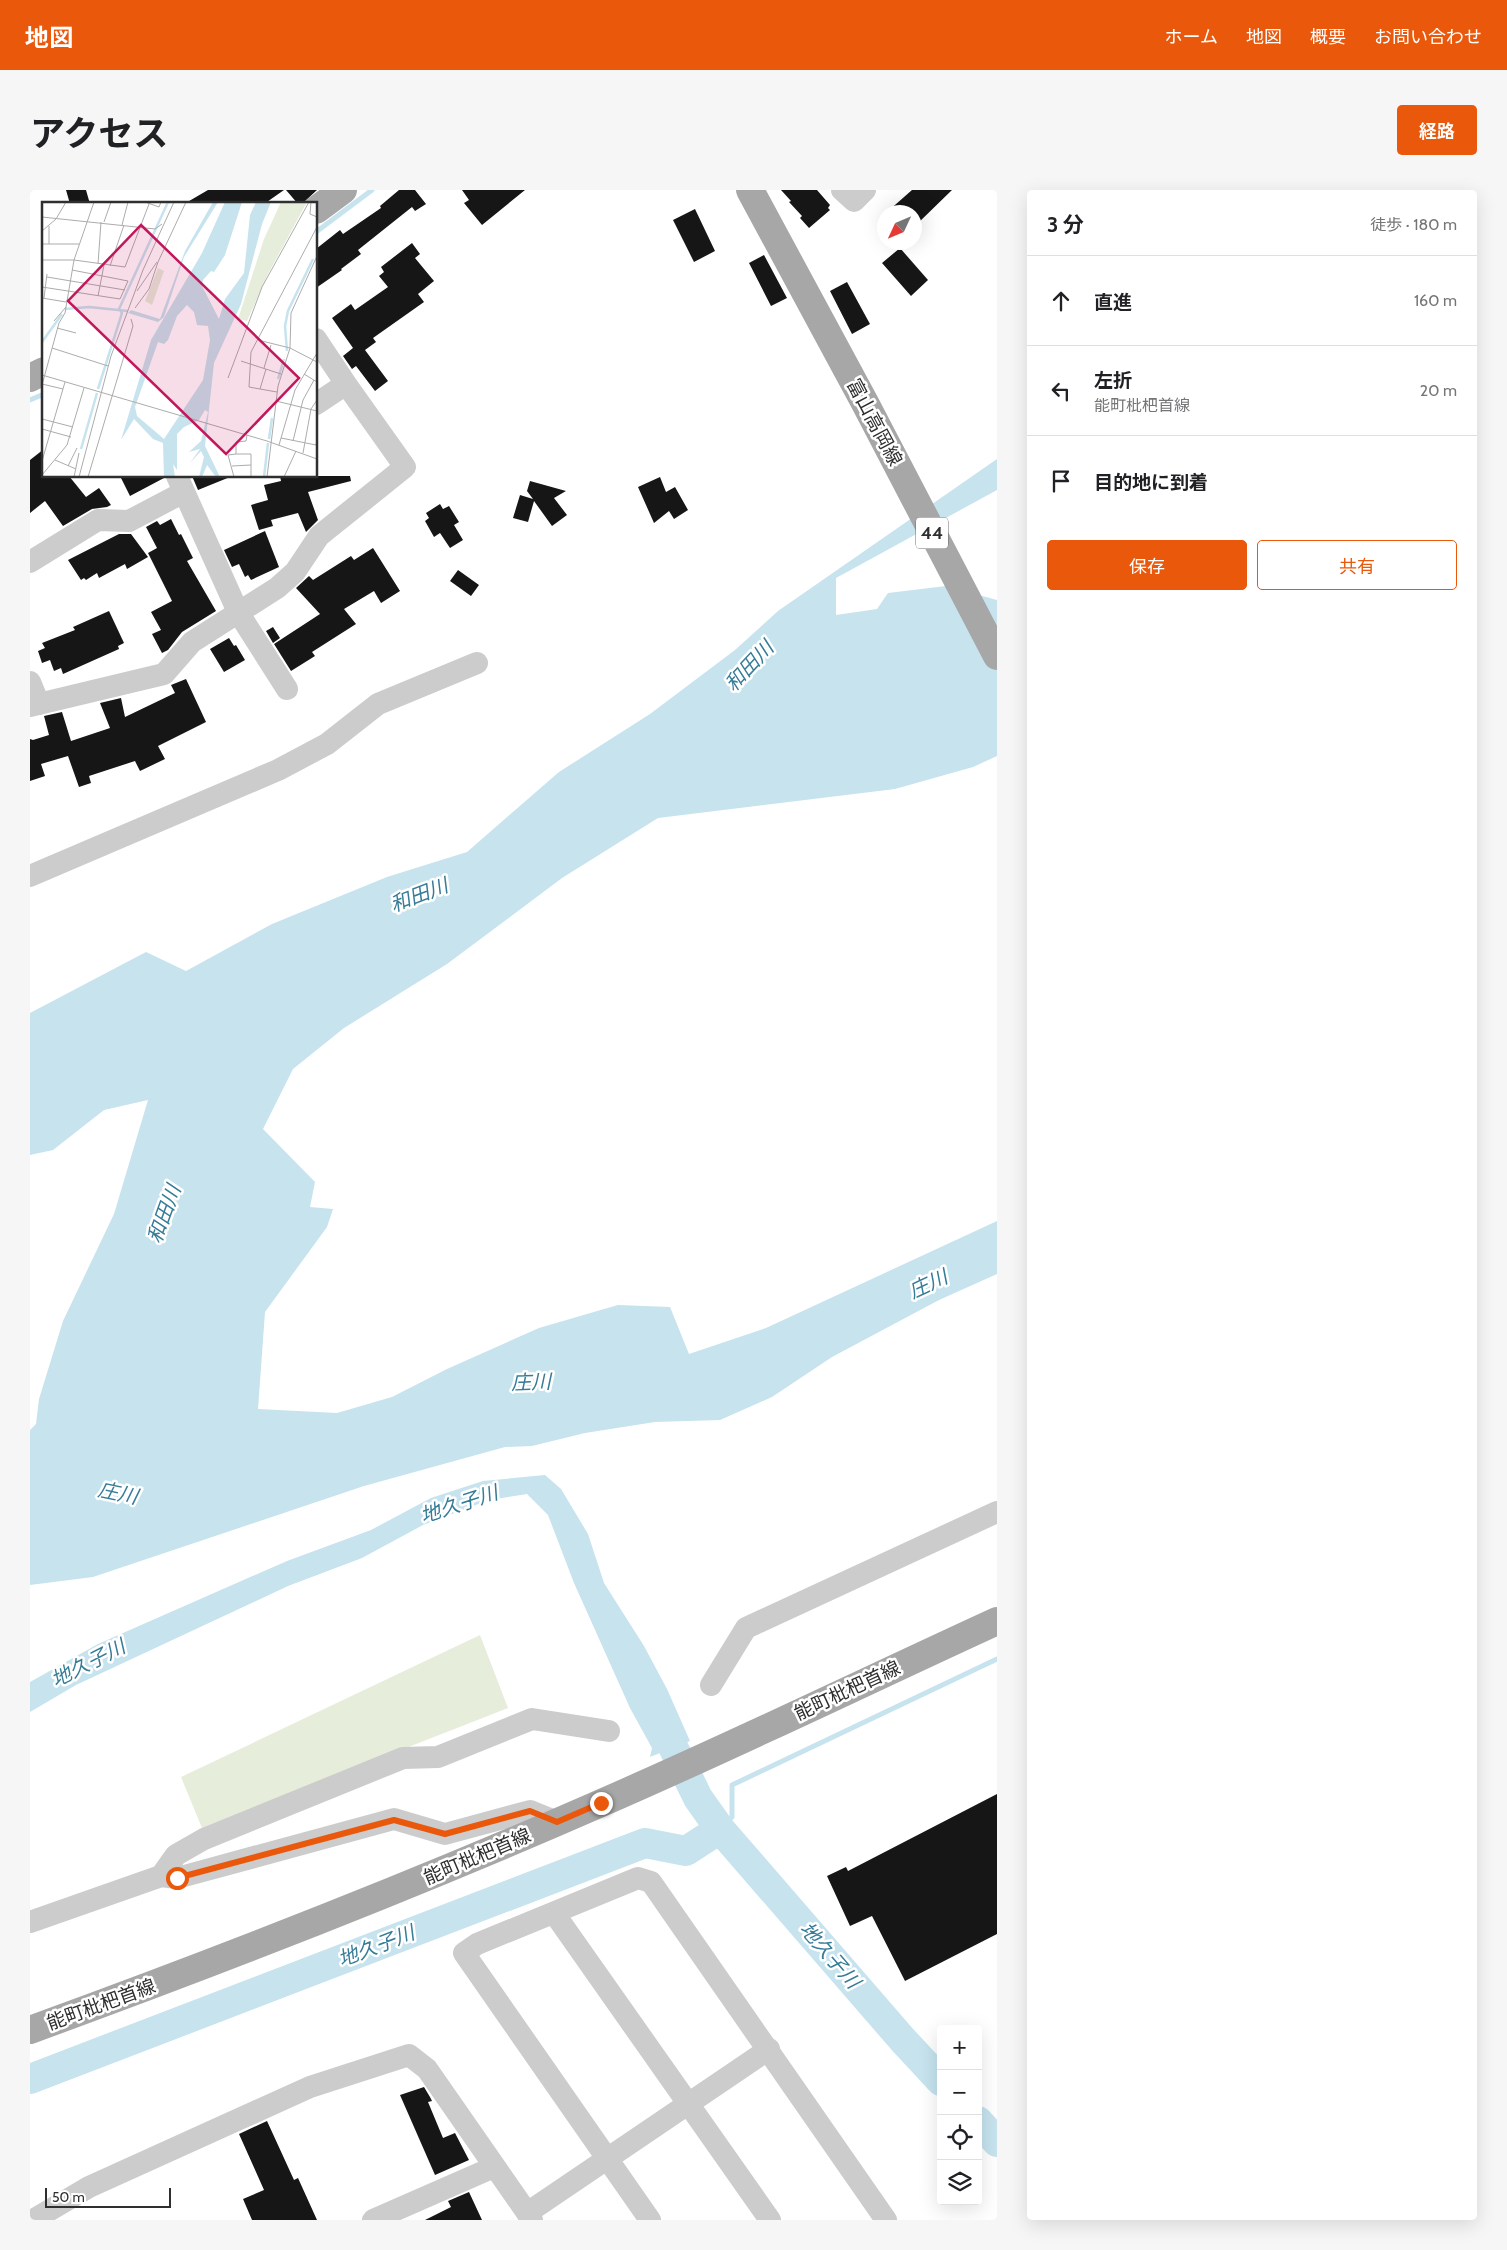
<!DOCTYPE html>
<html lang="ja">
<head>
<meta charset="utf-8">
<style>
  :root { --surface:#fff; --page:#f6f6f6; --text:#202124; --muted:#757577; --line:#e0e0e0; --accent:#ea580c }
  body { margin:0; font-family:Cabin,"Noto Sans JP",sans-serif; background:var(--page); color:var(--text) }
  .controls { position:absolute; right:15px; bottom:15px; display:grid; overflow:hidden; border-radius:5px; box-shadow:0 5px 20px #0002 }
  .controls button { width:45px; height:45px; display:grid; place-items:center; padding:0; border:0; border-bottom:1px solid var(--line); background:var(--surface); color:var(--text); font:25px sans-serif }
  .compass { position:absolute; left:847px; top:15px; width:45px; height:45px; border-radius:50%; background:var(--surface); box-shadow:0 5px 20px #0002; rotate:226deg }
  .scale { position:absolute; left:15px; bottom:12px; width:126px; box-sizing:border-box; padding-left:5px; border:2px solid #2f2f2f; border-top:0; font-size:14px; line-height:18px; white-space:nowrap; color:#2f2f2f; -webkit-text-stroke:4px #fff; paint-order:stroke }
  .stop { position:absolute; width:15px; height:15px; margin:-11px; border:4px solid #ea580c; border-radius:50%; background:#fff }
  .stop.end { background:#ea580c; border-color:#fff; box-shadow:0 1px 5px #0008 }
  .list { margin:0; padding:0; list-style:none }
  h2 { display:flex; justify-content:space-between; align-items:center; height:65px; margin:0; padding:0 20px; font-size:21px }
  h2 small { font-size:16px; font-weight:400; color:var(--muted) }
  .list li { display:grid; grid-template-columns:32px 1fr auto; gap:15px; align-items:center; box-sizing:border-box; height:90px; padding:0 20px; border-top:1px solid var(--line) }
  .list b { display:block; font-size:19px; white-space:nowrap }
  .list p { margin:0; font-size:16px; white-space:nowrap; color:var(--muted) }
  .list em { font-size:16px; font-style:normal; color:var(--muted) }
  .actions { display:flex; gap:10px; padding:15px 20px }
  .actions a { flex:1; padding:11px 0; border:1px solid var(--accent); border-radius:5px; text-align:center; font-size:18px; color:var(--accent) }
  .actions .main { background:var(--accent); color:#fff }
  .icon { flex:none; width:28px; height:28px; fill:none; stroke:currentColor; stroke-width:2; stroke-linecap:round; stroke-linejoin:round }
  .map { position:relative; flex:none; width:967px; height:2030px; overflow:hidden; border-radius:5px }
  header { display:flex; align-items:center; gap:30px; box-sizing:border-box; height:70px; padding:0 25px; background:var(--accent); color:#fff }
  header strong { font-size:24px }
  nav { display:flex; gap:28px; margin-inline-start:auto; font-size:18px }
  .intro { display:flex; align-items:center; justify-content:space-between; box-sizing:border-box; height:120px; padding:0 30px }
  h1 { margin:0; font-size:35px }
  .button { padding:12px 22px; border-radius:5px; background:var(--accent); color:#fff; font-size:18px; font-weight:700 }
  main { display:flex; gap:30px; padding:0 30px }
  aside { flex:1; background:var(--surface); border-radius:5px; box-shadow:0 5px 20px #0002 }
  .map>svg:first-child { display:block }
  .green { fill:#e7eddb }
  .water { fill:#c6e3ee }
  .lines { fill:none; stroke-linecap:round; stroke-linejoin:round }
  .stream { stroke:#c6e3ee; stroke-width:5 }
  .river { stroke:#c6e3ee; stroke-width:30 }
  .building { fill:#161616 }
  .minor { stroke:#ccc; stroke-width:22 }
  .major { stroke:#a7a7a7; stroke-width:28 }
  .route { stroke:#ea580c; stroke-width:6 }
  .labels { text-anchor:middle; stroke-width:5; stroke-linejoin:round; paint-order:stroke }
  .shield { fill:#fff; stroke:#6d6d6d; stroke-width:1 }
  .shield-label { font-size:18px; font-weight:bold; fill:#2f2f2f }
  .street-label { font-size:19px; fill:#2f2f2f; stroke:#fff }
  .water-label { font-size:20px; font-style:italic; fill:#367c97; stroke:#fff }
  .inset-river { fill:none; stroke:#c6e3ee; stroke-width:2.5 }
  .inset-road { fill:none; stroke:#acacac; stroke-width:1 }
  .view { fill:#c2185b; fill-opacity:0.15; stroke:#c2185b; stroke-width:2.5 }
  .inset-edge { fill:none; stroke:#2f2f2f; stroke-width:2.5 }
</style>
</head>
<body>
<header>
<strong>地図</strong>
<nav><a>ホーム</a><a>地図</a><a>概要</a><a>お問い合わせ</a></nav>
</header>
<div class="intro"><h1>アクセス</h1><a class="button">経路</a></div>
<main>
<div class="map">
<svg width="967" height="2030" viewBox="0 0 967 2030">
  <rect width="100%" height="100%" fill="#fff"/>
  <path class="green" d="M 450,1445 L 478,1518 L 172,1638 L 151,1587 Z"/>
  <path class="water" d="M 967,269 L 967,300 L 806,388 L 806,425 L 847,419 L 858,403 L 916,396 L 967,410 L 967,566 L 943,577 L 865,599 L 628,628 L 532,688 L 417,774 L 314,838 L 263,879 L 233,939 L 285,992 L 280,1017 L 303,1019 L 297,1037 L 235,1122 L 228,1219 L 307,1223 L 362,1207 L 417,1179 L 509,1138 L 588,1115 L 640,1117 L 659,1164 L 736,1138 L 967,1031 L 967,1084 L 909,1110 L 802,1167 L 742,1207 L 690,1230 L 625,1232 L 555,1243 L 502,1256 L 475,1257 L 334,1296 L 63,1387 L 0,1395 L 0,1240 L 6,1234 L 9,1209 L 33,1131 L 84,1024 L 118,910 L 74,920 L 23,960 L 0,965 L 0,823 L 116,762 L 156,781 L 242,734 L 357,687 L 437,662 L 529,582 L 620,524 L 705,460 L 748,421 Z
    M 515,1285 L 531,1299 L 558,1344 L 574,1393 L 614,1456 L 637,1499 L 660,1551 L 620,1567 L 622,1558 L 600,1518 L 544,1393 L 518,1325 L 497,1304 L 459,1310 L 393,1335 L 332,1368 L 258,1396 L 46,1495 L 0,1522 L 0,1492 L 68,1454 L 257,1371 L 341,1340 L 401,1308 L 453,1291 Z"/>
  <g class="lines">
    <path class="stream" d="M 286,42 L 342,0
      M 0,210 L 14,204
      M 690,1639 L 702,1627 L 702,1595 L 967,1469"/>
    <path class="river" d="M 626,1522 L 668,1608 L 690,1639 L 872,1849 L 911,1891
      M 0,1889 L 615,1653 L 656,1661 L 690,1639
      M 948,1931 L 967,1952"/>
  </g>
  <path class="building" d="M 36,0 L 56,0 L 60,14 L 40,14 Z
    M 178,0 L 254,0 L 234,14 L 154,14 Z
    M 256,0 L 287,0 L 272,14 L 268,14 Z
    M 369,0 L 385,0 L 396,14 L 385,21 L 382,17 L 328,60 L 331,64 L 311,79 L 312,80 L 286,98 L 286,59 L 310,40 L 313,44 L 351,18 L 350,16 Z
    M 432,0 L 495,0 L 452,35 L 434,13 L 439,10 Z
    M 751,0 L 787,0 L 800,15 L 798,18 L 800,20 L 779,38 L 770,28 L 772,26 L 759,12 L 761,11 Z
    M 882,0 L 922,0 L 884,37 L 884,22 L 857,22 Z
    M 665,19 L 685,61 L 664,72 L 643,30 Z
    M 382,53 L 390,64 L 385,68 L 404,91 L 388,104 L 394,112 L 343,148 L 346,152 L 335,160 L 358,191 L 345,201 L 326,176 L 322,179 L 313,166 L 323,158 L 302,128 L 321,114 L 325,120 L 358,97 L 349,86 L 354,82 L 351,77 Z
    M 870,58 L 898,90 L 881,106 L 852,73 Z
    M 734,65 L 757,108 L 741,116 L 719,73 Z
    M 817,92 L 840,134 L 822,144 L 800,101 Z
    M 14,259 L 14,286 L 39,286 L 56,307 L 69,298 L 81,315 L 77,317 L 62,319 L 33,336 L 15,311 L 0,323 L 0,270 Z
    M 90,286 L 134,286 L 134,288 L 100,306 Z
    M 162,286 L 200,286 L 200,287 L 168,300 Z
    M 250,286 L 320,286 L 321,291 L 278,302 L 288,330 L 276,342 L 268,323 L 241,330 L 243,336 L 229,340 L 221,315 L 238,310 L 234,295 L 251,291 Z
    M 630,287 L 636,302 L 645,297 L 658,320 L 644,329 L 639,321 L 624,333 L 608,297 Z
    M 500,291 L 536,301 L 524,308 L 537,325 L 522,336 L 504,311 L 498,332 L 483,328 L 490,305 L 503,309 L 497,301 Z
    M 410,314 L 413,319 L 419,316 L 429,332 L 424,335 L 433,350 L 420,358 L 410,343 L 404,347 L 395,331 L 399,328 L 396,323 Z
    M 141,329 L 149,345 L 151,344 L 163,368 L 157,371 L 186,421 L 152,442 L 138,460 L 132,463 L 122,444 L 131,440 L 121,422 L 142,411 L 118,363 L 127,358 L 116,337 L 127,331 L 130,335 Z
    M 235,341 L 249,377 L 221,390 L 218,385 L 215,387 L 209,374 L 202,377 L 194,360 Z
    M 89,344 L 101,344 L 118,367 L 97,379 L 95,374 L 69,388 L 67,383 L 56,390 L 54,388 L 51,390 L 38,370 Z
    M 343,358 L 370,401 L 351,413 L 344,401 L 314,419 L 326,434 L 282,462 L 285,466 L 261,481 L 244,454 L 290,424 L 266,398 L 279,386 L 283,390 L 321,366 L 324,370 Z
    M 428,380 L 449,395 L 441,406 L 420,391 Z
    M 79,421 L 94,453 L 88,456 L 89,459 L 33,484 L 31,478 L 24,481 L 20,470 L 12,473 L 8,461 L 15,458 L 12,453 L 45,440 L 43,437 Z
    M 243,437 L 250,448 L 243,453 L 236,441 Z
    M 199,448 L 204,456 L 206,455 L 215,470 L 194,482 L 180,459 Z
    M 156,489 L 176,532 L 128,556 L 135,569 L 110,581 L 105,571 L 59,586 L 61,593 L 49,597 L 38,566 L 11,574 L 15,586 L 0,591 L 0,549 L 3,550 L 19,545 L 14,526 L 32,522 L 41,551 L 80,538 L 70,513 L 91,508 L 95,527 L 145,503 L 141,495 Z
    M 967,1604 L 967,1744 L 875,1791 L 842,1726 L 820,1736 L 797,1686 L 816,1677 L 818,1681 Z
    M 394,1897 L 400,1907 L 402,1911 L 398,1912 L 413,1948 L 425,1943 L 439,1970 L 405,1985 L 370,1905 Z
    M 237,1931 L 264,1990 L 268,1988 L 287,2030 L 222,2030 L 213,2009 L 234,2000 L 209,1944 Z
    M 439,2002 L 452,2030 L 395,2030 L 421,2017 L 418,2011 Z"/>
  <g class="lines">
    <path class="minor" d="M 812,0 L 824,11 L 835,0
      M 286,149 L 316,194
      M 147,286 L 208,422 L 257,499
      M 0,372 L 68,330 L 99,331 L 154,302
      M 0,492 L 9,514
      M 0,516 L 134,484 L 162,452 L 247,398 L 265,382 L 289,346 L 375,277 L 316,194 L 286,214
      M 0,686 L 248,580 L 297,554 L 348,514 L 447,473
      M 681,1495 L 716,1438 L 967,1322
      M 131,1686 L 147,1688 L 364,1629 L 415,1644 L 500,1621 L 527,1632
      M 524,1723 L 740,2030
      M 0,1732 L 131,1686 L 146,1665 L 174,1649 L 373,1568 L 408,1567 L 502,1529 L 579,1541
      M 497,2023 L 739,1859
      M 3,2030 L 59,1997 L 280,1897 L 379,1865 L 397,1879 L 502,2030
      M 343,2030 L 464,1977
      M 620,2030 L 434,1763 L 447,1754 L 608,1688 L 621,1692 L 856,2030"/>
    <path class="major" d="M 720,0 L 835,213 L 967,466
      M 286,20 L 313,0
      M 0,188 L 14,181
      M 0,1840 C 192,1770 382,1696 569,1614 C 703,1556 834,1492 967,1431"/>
  </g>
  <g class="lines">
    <path class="route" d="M 147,1688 L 364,1630 L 415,1644 L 500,1621 L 527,1632 L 571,1613"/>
  </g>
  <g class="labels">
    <rect class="shield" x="886" y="327.5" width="32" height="31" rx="4"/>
    <g class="shield-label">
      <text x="902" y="349">44</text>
    </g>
    <g class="street-label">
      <text transform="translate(845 232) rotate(62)" y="7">富山高岡線</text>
      <text transform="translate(817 1500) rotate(-25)" y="7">能町枇杷首線</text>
      <text transform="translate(447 1666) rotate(-23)" y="7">能町枇杷首線</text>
      <text transform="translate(71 1814) rotate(-20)" y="7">能町枇杷首線</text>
    </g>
    <g class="water-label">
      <text transform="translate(719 476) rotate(-47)" y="7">和田川</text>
      <text transform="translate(389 705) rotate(-21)" y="7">和田川</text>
      <text transform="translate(134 1024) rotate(-70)" y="7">和田川</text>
      <text transform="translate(898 1094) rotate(-25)" y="7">庄川</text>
      <text transform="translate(501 1192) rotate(-2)" y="7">庄川</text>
      <text transform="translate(88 1303) rotate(12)" y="7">庄川</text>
      <text transform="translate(429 1314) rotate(-18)" y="7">地久子川</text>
      <text transform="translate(58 1473) rotate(-27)" y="7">地久子川</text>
      <text transform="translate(346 1756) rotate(-21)" y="7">地久子川</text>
      <text transform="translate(800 1765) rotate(49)" y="7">地久子川</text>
    </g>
  </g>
  <g transform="translate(12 12)">
    <rect width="275" height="275" fill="#fff"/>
    <path d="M 239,0 L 265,0 L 226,72 L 205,119 L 196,117 L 222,37 ZM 116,66 L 122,69 L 110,103 L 103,99 Z" fill="#e7eddb"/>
    <path d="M 171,0 L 176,0 L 142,55 L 122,115 L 116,120 L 86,111 L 89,108 L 118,117 L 143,49 ZM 183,0 L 200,0 L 183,53 L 172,70 L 169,69 L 161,78 L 160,84 L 177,117 L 183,97 L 202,71 L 208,13 L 214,0 L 229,0 L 220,22 L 199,102 L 172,161 L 163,244 L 178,275 L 174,275 L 165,263 L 160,275 L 157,275 L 162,255 L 159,249 L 148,261 L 158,247 L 147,250 L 159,239 L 166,210 L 163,208 L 157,218 L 142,225 L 135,232 L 135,268 L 131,262 L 133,275 L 122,275 L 121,241 L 111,237 L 92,217 L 79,238 L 109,138 L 160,51 ZM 145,103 L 152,110 L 155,123 L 166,124 L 168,138 L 161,178 L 122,237 L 95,214 L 93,205 L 116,140 L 122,142 L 126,138 L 135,114 Z" fill="#c6e3ee" fill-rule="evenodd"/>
    <path class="inset-river" d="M 23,107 L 47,105 L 86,109M 77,107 L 126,0M 0,140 L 20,112M 245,149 L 243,124 L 246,109 L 271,57M 236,177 L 242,157M 56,187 L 80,111 L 77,107M 227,237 L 230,216M 39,247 L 55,191M 222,275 L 226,241"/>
    <path class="inset-road" d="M 103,0 L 117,5 L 119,0M 269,0 L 268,12 L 275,15M 0,15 L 113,27 L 120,22M 62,20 L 69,0M 80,23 L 86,0M 7,24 L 7,42M 0,29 L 14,17 L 24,0M 0,42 L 37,42M 0,58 L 32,58 L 83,65 L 107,2M 56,62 L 59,20M 68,64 L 82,23M 5,75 L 83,88M 0,85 L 78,97 L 86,79 L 30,68M 95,89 L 115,60M 56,94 L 62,63M 0,96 L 24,100M 2,96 L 5,72M 93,106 L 107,87 L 116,60 L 144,0M 12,119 L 24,105M 15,126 L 34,131M 216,138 L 248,146 L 275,160M 10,146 L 66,164M 199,159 L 239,172M 222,166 L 229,143M 224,167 L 218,187 L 207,185 L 209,150 L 275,25M 262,172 L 275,180M 0,173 L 225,239 L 275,257M 186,176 L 220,85 L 267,0M 0,182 L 21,187M 0,183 L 17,121 L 23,111 L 32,58 L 52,0M 218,187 L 235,190M 234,199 L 275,209M 0,217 L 31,225M 0,227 L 29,235M 239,236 L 274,243 L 275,239M 251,239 L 261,198 L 272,178M 237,243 L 253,188 L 275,151M 261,251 L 269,207 L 275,198M 194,252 L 209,252 L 209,275M 13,258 L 34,267M 0,259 L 23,180M 26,264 L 35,246M 190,264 L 209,263M 0,273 L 25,243 L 42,186M 32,275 L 37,251M 37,275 L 69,154 L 101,68 L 132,0M 46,275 L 91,124 L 89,117M 192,275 L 186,253 L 194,252 L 194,240 L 204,239 L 205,233M 225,275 L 236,184 L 248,146 L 249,111 L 275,54M 242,275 L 254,249"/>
    <path class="view" d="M 99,23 L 257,176 L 184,252 L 26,99 Z"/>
    <rect width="275" height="275" class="inset-edge"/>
  </g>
</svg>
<div class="controls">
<button>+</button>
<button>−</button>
<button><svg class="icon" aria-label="locate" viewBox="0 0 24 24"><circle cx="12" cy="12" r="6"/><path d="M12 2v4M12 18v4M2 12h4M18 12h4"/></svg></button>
<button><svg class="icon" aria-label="layers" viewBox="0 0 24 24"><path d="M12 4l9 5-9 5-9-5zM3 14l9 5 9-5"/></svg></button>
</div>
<svg class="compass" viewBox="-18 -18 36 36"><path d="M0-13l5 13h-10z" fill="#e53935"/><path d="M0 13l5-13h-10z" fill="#757577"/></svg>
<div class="scale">50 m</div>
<div class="stop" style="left:147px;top:1688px"></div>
<div class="stop end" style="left:571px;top:1613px"></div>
</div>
<aside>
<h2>3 分<small>徒歩 · 180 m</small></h2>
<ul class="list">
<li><svg class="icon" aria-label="ahead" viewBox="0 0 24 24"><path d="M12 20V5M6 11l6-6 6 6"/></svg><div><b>直進</b></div><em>160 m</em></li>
<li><svg class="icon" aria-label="left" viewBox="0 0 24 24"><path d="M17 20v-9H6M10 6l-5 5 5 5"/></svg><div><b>左折</b><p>能町枇杷首線</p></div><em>20 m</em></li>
<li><svg class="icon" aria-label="arrive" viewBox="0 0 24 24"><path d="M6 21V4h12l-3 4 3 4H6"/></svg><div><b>目的地に到着</b></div></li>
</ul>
<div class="actions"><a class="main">保存</a><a>共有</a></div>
</aside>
</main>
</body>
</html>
